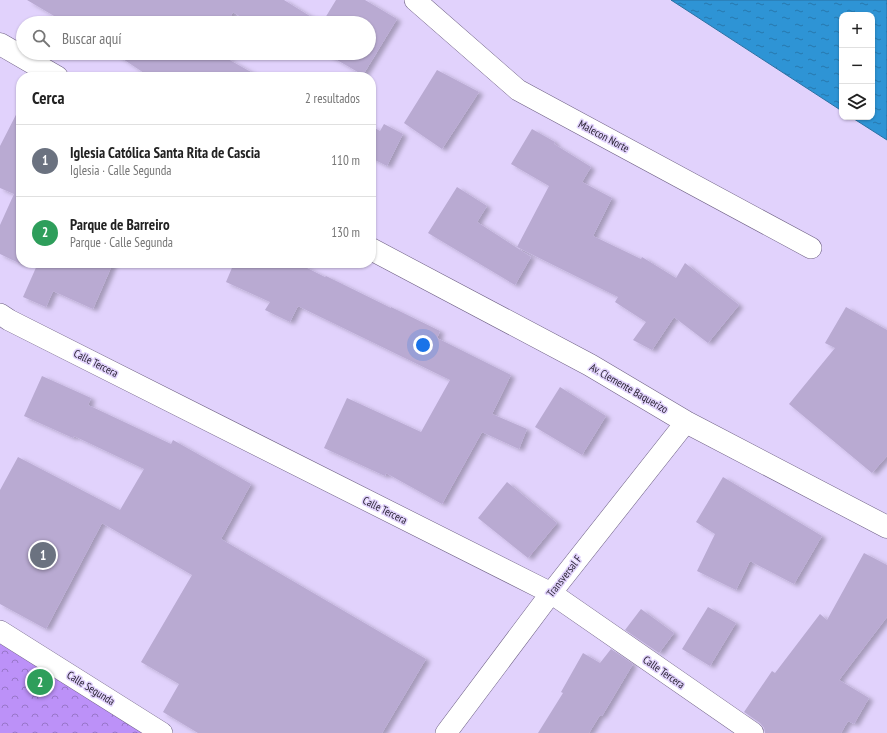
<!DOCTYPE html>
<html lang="es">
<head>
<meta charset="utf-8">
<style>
  :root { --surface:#fff; --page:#f2f2f2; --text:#222; --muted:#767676; --line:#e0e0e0; --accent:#4d5f05 }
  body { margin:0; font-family:"PT Sans Narrow",sans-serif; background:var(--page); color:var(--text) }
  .controls { position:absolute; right:12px; top:12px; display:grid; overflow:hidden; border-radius:8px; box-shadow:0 1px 3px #0004 }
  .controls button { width:36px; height:36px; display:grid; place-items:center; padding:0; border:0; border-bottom:1px solid var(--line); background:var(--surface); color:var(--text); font:20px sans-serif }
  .you { position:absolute; left:423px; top:345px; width:14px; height:14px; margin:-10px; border:3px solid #fff; border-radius:50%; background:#1a73e8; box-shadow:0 0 0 6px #1a73e833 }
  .badge { display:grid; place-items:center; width:26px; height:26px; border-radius:50%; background:var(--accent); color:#fff; font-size:13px; font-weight:700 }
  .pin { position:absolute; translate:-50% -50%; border:2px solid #fff; box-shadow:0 1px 4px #0006 }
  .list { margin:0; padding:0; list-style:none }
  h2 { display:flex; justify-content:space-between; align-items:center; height:52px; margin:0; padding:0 16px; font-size:17px }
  h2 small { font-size:13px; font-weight:400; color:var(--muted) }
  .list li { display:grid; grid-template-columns:26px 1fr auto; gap:12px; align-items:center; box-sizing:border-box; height:72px; padding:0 16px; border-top:1px solid var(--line) }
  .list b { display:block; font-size:15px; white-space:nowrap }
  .list p { margin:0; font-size:13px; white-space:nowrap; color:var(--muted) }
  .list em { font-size:13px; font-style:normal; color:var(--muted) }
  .icon { flex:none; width:22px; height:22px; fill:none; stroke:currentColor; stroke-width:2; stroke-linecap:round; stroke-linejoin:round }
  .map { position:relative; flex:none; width:887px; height:733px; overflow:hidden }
  .search { position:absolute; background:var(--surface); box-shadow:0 1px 3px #0004; left:16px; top:16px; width:360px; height:44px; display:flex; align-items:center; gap:10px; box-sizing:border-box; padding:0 14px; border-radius:22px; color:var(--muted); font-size:15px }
  .panel { position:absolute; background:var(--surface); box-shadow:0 1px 3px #0004; left:16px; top:72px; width:360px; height:196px; border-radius:16px }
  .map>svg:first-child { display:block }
  .forest { fill:url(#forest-crowns) }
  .water { fill:url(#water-ripples); stroke:#2b70a2 }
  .building { fill:#b9aad2; filter:url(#shadow) }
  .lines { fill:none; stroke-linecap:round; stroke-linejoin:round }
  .street-casing { stroke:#6e6084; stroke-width:22 }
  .highway-casing { stroke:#6e6084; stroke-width:23 }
  .street { stroke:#fff; stroke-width:21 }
  .highway { stroke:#fff; stroke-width:22 }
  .labels { text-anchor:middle; stroke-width:3; stroke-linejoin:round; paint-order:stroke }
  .street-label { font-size:11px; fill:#231d2c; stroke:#e1d2fc }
</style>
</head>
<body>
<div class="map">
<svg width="887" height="733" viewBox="0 0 887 733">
  <defs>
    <pattern id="forest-crowns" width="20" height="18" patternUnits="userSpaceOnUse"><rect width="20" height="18" fill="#bc91f8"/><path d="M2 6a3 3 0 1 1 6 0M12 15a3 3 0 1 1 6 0" fill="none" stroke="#9876c9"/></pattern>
    <pattern id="water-ripples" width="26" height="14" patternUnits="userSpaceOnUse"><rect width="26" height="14" fill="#2e94d5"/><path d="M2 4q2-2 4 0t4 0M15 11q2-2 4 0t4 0" fill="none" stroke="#2778ad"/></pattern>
    <filter id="shadow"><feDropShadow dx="4.5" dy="2.5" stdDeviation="2" flood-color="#0004"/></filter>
  </defs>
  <rect width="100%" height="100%" fill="#e1d2fc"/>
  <path class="forest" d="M 0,631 L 162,733 L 0,733 Z"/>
  <path class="water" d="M 671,0 L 887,0 L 887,140 L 851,117 L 872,117 L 872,15 L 842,15 L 842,111 Z"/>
  <path class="building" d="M 27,0 L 284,0 L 321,23 L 250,23 L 233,12 L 227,23 L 66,23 Z
    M 336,0 L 365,0 L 397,19 L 363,75 L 325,53 L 369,53 L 369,23 L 322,23 Z
    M 118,53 L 217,53 L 260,77 L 150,77 L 117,55 Z
    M 437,70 L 479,92 L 442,149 L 404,123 Z
    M 21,105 L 21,264 L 0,254 L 0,225 L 14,194 L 0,188 L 0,146 Z
    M 384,124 L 403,134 L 387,166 L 371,158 L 371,126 L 380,131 Z
    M 532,129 L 555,142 L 554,144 L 591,167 L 582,182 L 612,198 L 593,236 L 641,259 L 642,257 L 676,278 L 685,263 L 739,305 L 708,343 L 674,317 L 652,350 L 633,340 L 646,322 L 615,302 L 618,297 L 517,247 L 549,186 L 511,164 Z
    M 457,187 L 487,206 L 477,222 L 531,257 L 515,285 L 428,233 Z
    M 38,263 L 113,263 L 93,309 L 53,291 L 46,307 L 23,297 Z
    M 234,263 L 297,263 L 325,277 L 326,276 L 391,308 L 391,307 L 440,331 L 437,338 L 511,375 L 492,414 L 527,429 L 519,449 L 482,432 L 442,504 L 386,473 L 385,476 L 324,448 L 347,398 L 421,432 L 450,380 L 298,306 L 290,322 L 265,310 L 270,302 L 226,282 Z
    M 846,307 L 887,330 L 887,456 L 872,473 L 789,404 L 835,348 L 825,343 Z
    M 42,376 L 91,398 L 88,405 L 171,444 L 173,440 L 251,484 L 221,539 L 426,659 L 382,733 L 198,733 L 163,712 L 179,684 L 141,662 L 192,575 L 102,523 L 46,629 L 0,604 L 0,490 L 18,457 L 120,510 L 144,469 L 74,436 L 73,438 L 24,416 Z
    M 560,387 L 606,416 L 582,455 L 535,427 Z
    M 723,477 L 822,536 L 794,584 L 750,561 L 736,590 L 697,571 L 715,534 L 696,522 Z
    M 507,482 L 557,523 L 528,558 L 478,518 Z
    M 864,553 L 887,565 L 887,617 L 839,680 L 869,698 L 854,724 L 848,721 L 841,733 L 765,733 L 764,728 L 760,723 L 744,712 L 772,671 L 775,673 L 820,614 L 827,620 Z
    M 708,607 L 736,623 L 710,666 L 682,649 Z
    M 641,609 L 674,633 L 659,653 L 625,630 Z
    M 611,649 L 633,664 L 602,716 L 600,715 L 589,733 L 538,733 L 563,693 L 561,692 L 583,653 L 600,663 Z"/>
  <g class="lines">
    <g class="street-casing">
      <path id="street" d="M 415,0 L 518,90 L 811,248
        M 0,314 L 9,320 L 551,593 L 753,733
        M 0,631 L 162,733
        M 446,733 L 551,593 L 686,422"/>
    </g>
    <g class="highway-casing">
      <path id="highway" d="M 0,44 L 57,77
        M 371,249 L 590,365 L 686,422 L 887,527"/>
    </g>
    <use href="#street" class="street"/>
    <use href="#highway" class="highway"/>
  </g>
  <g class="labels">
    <g class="street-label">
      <text transform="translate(604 136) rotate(28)" y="4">Malecon Norte</text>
      <text transform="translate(96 363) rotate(27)" y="4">Calle Tercera</text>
      <text transform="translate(629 388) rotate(30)" y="4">Av. Clemente Baquerizo</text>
      <text transform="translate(385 510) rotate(27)" y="4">Calle Tercera</text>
      <text transform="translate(564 576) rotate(-52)" y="4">Transversal F</text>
      <text transform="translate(664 672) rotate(35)" y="4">Calle Tercera</text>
      <text transform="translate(91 688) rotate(32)" y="4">Calle Segunda</text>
    </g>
  </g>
</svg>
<div class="controls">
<button>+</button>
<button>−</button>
<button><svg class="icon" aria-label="layers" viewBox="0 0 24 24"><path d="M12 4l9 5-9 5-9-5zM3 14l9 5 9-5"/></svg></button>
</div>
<div class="you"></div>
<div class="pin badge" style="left:43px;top:555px;background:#6b7280">1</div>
<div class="pin badge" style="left:40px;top:682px;background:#2e9e5b">2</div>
<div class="search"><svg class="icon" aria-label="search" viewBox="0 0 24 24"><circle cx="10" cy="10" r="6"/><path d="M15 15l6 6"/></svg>Buscar aquí</div>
<section class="panel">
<h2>Cerca<small>2 resultados</small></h2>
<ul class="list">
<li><span class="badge" style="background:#6b7280">1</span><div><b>Iglesia Católica Santa Rita de Cascia</b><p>Iglesia · Calle Segunda</p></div><em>110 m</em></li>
<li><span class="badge" style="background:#2e9e5b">2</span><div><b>Parque de Barreiro</b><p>Parque · Calle Segunda</p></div><em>130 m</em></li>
</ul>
</section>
</div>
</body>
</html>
